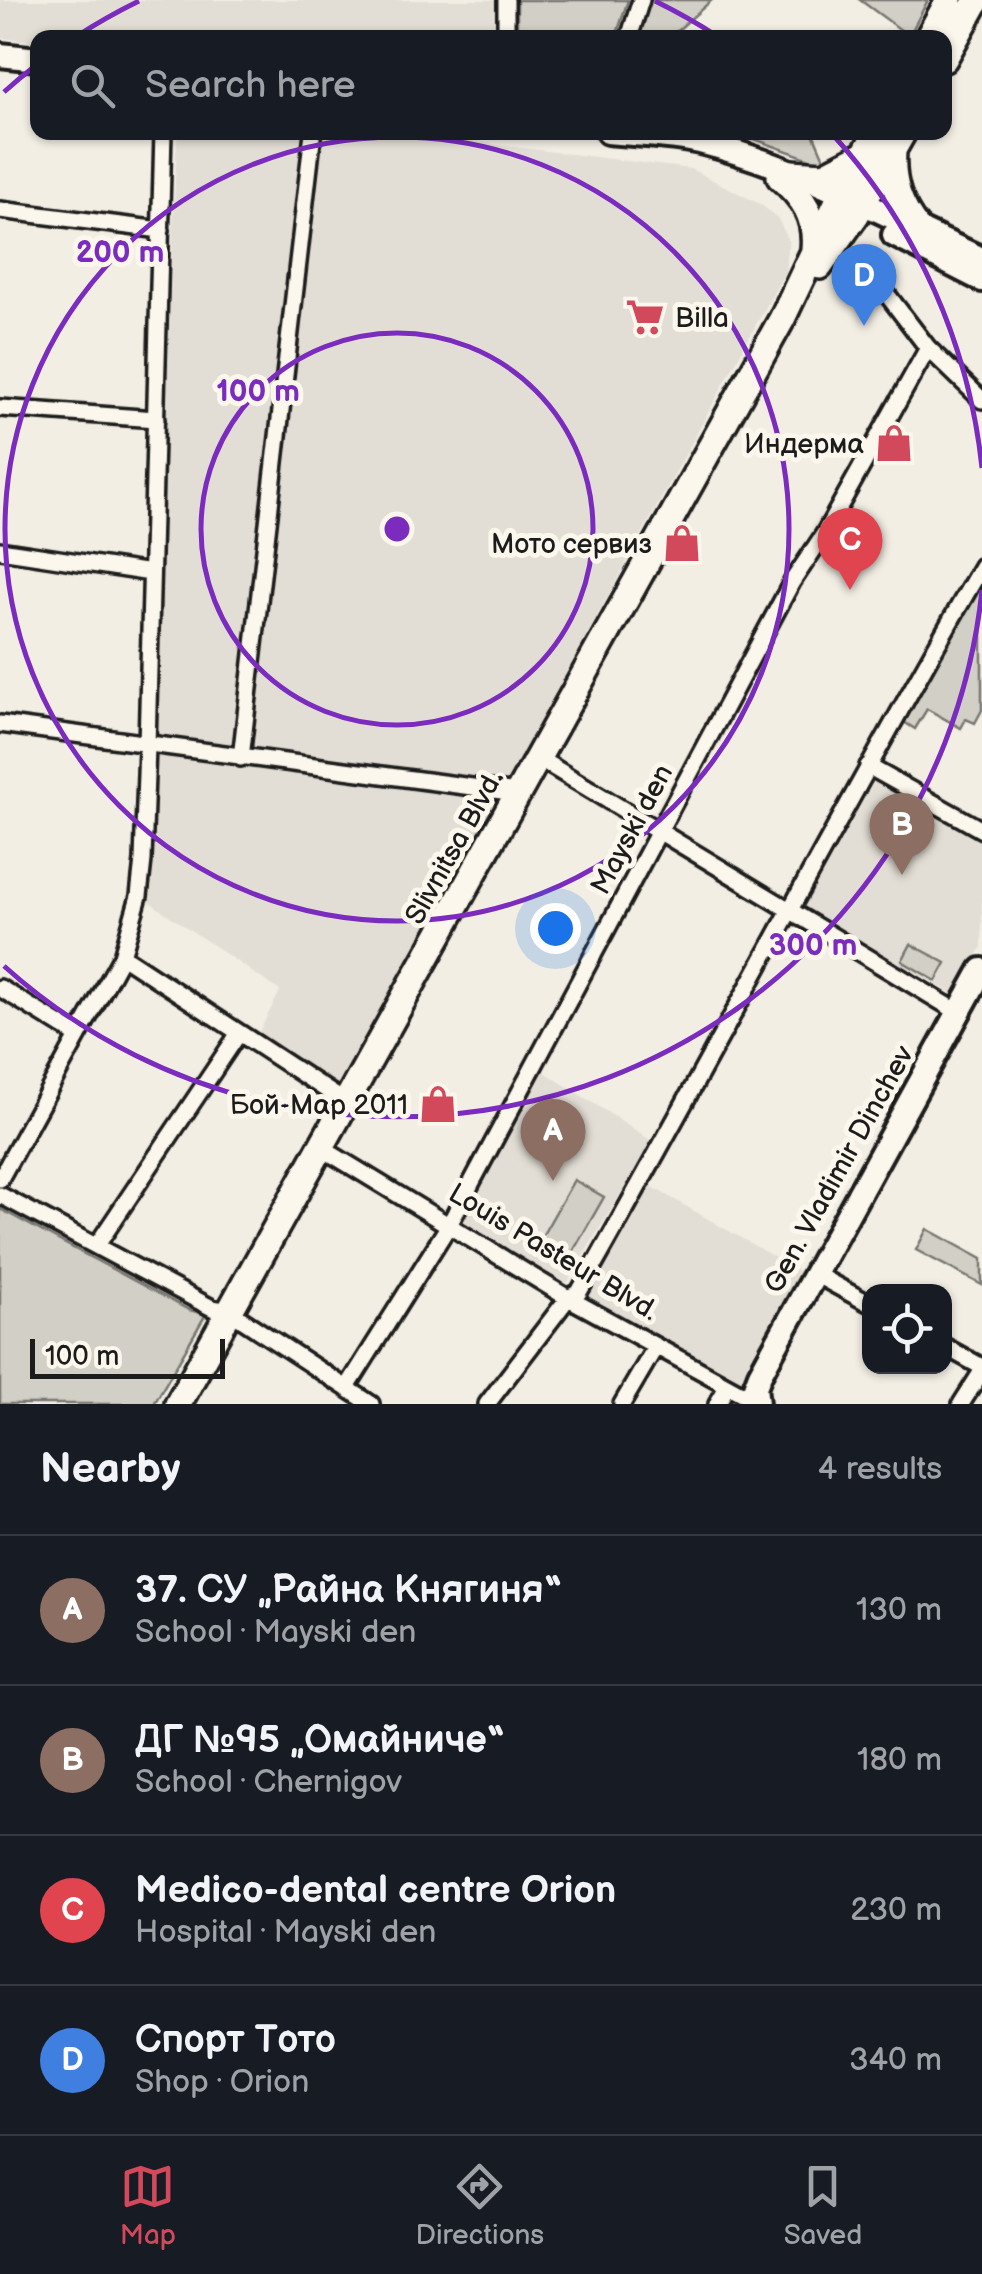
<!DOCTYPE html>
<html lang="en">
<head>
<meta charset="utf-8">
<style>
  :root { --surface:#171b24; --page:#20242c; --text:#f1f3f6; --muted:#9ea1a6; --line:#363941; --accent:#d1495b }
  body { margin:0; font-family:"Balsamiq Sans",sans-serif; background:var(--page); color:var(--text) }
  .controls { position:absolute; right:30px; bottom:30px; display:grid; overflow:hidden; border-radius:20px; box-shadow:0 2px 8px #0004 }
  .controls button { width:90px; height:90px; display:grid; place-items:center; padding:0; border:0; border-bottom:2px solid var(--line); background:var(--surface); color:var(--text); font:50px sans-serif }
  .scale { position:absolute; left:30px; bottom:25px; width:195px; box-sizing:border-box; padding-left:10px; border:5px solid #1c1c1c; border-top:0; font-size:28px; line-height:35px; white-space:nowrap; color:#1c1c1c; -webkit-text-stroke:8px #fbf7ec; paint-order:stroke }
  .you { position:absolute; left:555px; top:928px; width:35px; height:35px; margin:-25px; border:8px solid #fff; border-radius:50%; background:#1a73e8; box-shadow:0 0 0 15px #1a73e833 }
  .badge { display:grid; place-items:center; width:65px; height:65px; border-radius:50%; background:var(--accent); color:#fff; font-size:32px; font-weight:700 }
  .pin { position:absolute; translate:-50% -82px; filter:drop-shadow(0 2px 5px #0008) }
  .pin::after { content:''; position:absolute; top:52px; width:35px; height:30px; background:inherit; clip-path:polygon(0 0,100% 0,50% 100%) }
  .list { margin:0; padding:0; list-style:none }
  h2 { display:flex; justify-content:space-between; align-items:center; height:130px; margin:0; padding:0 40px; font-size:42px }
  h2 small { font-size:32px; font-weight:400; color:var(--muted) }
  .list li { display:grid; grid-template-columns:65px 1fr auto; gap:30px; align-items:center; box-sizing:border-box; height:150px; padding:0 40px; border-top:2px solid var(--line) }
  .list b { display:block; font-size:38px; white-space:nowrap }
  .list p { margin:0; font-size:32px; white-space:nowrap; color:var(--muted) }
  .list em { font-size:32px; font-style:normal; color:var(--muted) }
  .icon { flex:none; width:55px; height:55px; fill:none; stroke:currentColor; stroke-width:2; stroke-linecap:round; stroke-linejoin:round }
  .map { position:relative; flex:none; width:982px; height:1404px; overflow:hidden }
  .search { position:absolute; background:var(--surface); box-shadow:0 2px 8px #0004; left:30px; right:30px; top:30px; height:110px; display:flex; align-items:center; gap:25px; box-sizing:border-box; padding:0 35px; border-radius:20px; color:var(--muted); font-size:38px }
  .sheet { height:730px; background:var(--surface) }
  nav { display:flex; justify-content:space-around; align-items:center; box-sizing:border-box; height:140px; border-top:2px solid var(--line); background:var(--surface); font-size:28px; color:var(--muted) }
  nav a { display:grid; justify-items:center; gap:5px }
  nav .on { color:var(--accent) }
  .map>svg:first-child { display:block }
  .built { fill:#e2ded5 }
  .green { fill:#d2cfc6; stroke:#777671; stroke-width:2.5 }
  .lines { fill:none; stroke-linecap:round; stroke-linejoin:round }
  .street-casing { stroke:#1c1c1c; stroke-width:22 }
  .secondary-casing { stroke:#1c1c1c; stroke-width:30 }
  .primary-casing { stroke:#1c1c1c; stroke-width:32 }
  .street { stroke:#fbf7ec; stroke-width:15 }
  .secondary { stroke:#fbf7ec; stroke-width:22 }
  .primary { stroke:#fbf7ec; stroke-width:25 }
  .ring { fill:none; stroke:#7b2cbf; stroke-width:5 }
  .labels { text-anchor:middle; stroke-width:10; stroke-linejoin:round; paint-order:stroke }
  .poi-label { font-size:28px; fill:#1c1c1c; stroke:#fbf7ec; text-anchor:end }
  .street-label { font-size:28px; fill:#1c1c1c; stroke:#fbf7ec }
  .centre { fill:#7b2cbf; stroke:#fbf7ec; stroke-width:5 }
  .ring-label { font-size:30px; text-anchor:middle; font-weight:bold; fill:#7b2cbf; stroke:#fbf7ec; stroke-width:10; stroke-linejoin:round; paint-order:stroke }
</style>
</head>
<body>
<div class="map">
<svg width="982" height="1404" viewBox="0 0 982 1404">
  <rect width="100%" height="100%" fill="#f2eee4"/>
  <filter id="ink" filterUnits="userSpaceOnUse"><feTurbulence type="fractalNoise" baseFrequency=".01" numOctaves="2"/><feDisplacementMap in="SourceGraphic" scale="20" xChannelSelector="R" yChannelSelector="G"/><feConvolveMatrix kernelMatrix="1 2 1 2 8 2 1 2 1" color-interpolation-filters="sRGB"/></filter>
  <g filter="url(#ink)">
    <path class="built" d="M 0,0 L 496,0 L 496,37 L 38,38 L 37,42 L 0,38 Z
      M 177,133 L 402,133 L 691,169 L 760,204 L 777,217 L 789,241 L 785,272 L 339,1089 L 257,1036 L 280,991 L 145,899 Z
      M 875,780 L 982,841 L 982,947 L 955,995 L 803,909 Z
      M 537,1067 L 652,1141 L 567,1283 L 457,1222 Z
      M 649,1185 L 802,1273 L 743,1381 L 731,1382 L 583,1295 Z"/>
    <path class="green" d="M 517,0 L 628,0 L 616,37 L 517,38 Z
      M 648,0 L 712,0 L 670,37 L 636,38 Z
      M 860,0 L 928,0 L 909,36 Z
      M 792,132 L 813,133 L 825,161 L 818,162 L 746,136 L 746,133 Z
      M 982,583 L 982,710 L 975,723 L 966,719 L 961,728 L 927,709 L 915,729 L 904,722 Z
      M 911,944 L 946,963 L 936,981 L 902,961 Z
      M 574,1180 L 604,1197 L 567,1262 L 537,1245 Z
      M 0,1209 L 189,1310 L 206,1314 L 154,1404 L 0,1404 Z
      M 927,1229 L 982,1259 L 982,1285 L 916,1250 Z"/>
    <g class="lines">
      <g class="street-casing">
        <path id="street" d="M 506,0 L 506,38
          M 629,38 L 641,0
          M 0,210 L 161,230
          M 873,276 L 928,348 L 982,400
          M 0,408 L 156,419
          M 0,550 L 151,573
          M 0,724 L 517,793
          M 241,758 L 313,132
          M 538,758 L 958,1012
          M 868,766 L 982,830
          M 122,956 L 345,1102
          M 0,988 L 78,1036
          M 320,1147 L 568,1298 L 754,1400
          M 0,1179 L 122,956 L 139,896 L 143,860 L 147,746 L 163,132
          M 0,1195 L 212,1308 L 229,1311 L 371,1404
          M 97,1245 L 239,1033
          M 815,1274 L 870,1304
          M 944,1346 L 982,1367
          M 348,1386 L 449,1225 L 792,582 L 824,534 L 928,348
          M 487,1404 L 568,1298 L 579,1292 C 716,1051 843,806 982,566
          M 622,1404 L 656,1346
          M 717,1404 L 727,1387
          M 961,1404 L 982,1371"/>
      </g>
      <g class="secondary-casing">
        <path id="secondary" d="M 0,55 L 38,59
          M 608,132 C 638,135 671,135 700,142 C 799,167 889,217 982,259
          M 894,235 L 982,280
          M 757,1404 L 755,1387 L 760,1374 L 982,970"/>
      </g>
      <g class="primary-casing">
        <path id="primary" d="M 928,38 L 949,0
          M 944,59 L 977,0
          M 893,151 C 891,183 899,206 918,230
          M 791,173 L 824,175 L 861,156
          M 780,177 C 803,197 817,217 814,249
          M 820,266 L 856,215 L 903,132
          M 178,1404 L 782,319 L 836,205 L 877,132"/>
      </g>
      <use href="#street" class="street"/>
      <use href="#secondary" class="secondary"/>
      <use href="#primary" class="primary"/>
    </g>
  </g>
  <g class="ring">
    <circle cx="397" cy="529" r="196"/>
    <circle cx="397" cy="529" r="392"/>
    <path d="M982 590A588 588 0 0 1 4 966M4 92A588 588 0 0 1 35 66M77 36A588 588 0 0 1 139 1M655 1A588 588 0 0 1 717 36M834 136A588 588 0 0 1 982 468"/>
  </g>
  <defs>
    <g id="supermarket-bare" transform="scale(3)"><path d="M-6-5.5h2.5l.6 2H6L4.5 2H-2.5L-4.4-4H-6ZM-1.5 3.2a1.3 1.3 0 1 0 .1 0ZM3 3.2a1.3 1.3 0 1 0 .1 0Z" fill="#d1495b" stroke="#fbf7ec" stroke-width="2.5" paint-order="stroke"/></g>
    <g id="shop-bare" transform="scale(3)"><path d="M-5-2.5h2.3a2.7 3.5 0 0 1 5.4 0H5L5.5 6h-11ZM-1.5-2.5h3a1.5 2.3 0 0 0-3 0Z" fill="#d1495b" stroke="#fbf7ec" stroke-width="2.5" paint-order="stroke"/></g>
  </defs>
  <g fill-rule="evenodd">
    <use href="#supermarket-bare" x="645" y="317"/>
    <use href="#shop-bare" x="894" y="443"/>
    <use href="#shop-bare" x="682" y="543"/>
    <use href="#shop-bare" x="438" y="1104"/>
  </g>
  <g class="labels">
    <g class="poi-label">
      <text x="675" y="327" text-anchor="start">Billa</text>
      <text x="864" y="453">Индерма</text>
      <text x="652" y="553">Мото сервиз</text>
      <text x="408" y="1114">Бой-Мар 2011</text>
    </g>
    <g class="street-label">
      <text transform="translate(631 829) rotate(-62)" y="10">Mayski den</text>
      <text transform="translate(453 847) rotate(-61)" y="10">Slivnitsa Blvd.</text>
      <text transform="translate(838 1169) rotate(-61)" y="10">Gen. Vladimir Dinchev</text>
      <text transform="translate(554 1251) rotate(31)" y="10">Louis Pasteur Blvd.</text>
    </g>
  </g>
  <circle cx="397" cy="529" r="15" class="centre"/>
  <g class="ring-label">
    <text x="120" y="262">200 m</text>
    <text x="258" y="401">100 m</text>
    <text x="813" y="955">300 m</text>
  </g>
</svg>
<div class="controls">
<button><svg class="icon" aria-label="locate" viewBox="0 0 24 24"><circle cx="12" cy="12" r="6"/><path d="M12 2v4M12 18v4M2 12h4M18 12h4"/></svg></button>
</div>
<div class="scale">100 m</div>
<div class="you"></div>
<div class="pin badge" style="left:553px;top:1181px;background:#8d6e63">A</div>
<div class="pin badge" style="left:902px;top:875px;background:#8d6e63">B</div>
<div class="pin badge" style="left:850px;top:590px;background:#e0444e">C</div>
<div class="pin badge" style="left:864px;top:326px;background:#3f7fe0">D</div>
<div class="search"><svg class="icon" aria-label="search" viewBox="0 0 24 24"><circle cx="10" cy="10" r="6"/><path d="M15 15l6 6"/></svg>Search here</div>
</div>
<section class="sheet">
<h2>Nearby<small>4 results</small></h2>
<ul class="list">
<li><span class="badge" style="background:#8d6e63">A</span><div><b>37. СУ „Райна Княгиня“</b><p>School · Mayski den</p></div><em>130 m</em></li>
<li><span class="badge" style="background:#8d6e63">B</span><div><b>ДГ №95 „Омайниче“</b><p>School · Chernigov</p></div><em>180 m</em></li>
<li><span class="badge" style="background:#e0444e">C</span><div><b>Medico-dental centre Orion</b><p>Hospital · Mayski den</p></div><em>230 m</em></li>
<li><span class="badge" style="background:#3f7fe0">D</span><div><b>Спорт Тото</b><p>Shop · Orion</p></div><em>340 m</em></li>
</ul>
</section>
<nav>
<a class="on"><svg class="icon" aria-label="map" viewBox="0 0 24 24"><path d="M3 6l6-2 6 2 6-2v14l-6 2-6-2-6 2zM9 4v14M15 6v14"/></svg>Map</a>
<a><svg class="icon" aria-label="directions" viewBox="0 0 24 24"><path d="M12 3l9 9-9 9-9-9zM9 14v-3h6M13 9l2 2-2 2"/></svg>Directions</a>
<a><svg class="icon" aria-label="saved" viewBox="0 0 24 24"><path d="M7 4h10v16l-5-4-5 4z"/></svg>Saved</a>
</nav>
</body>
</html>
